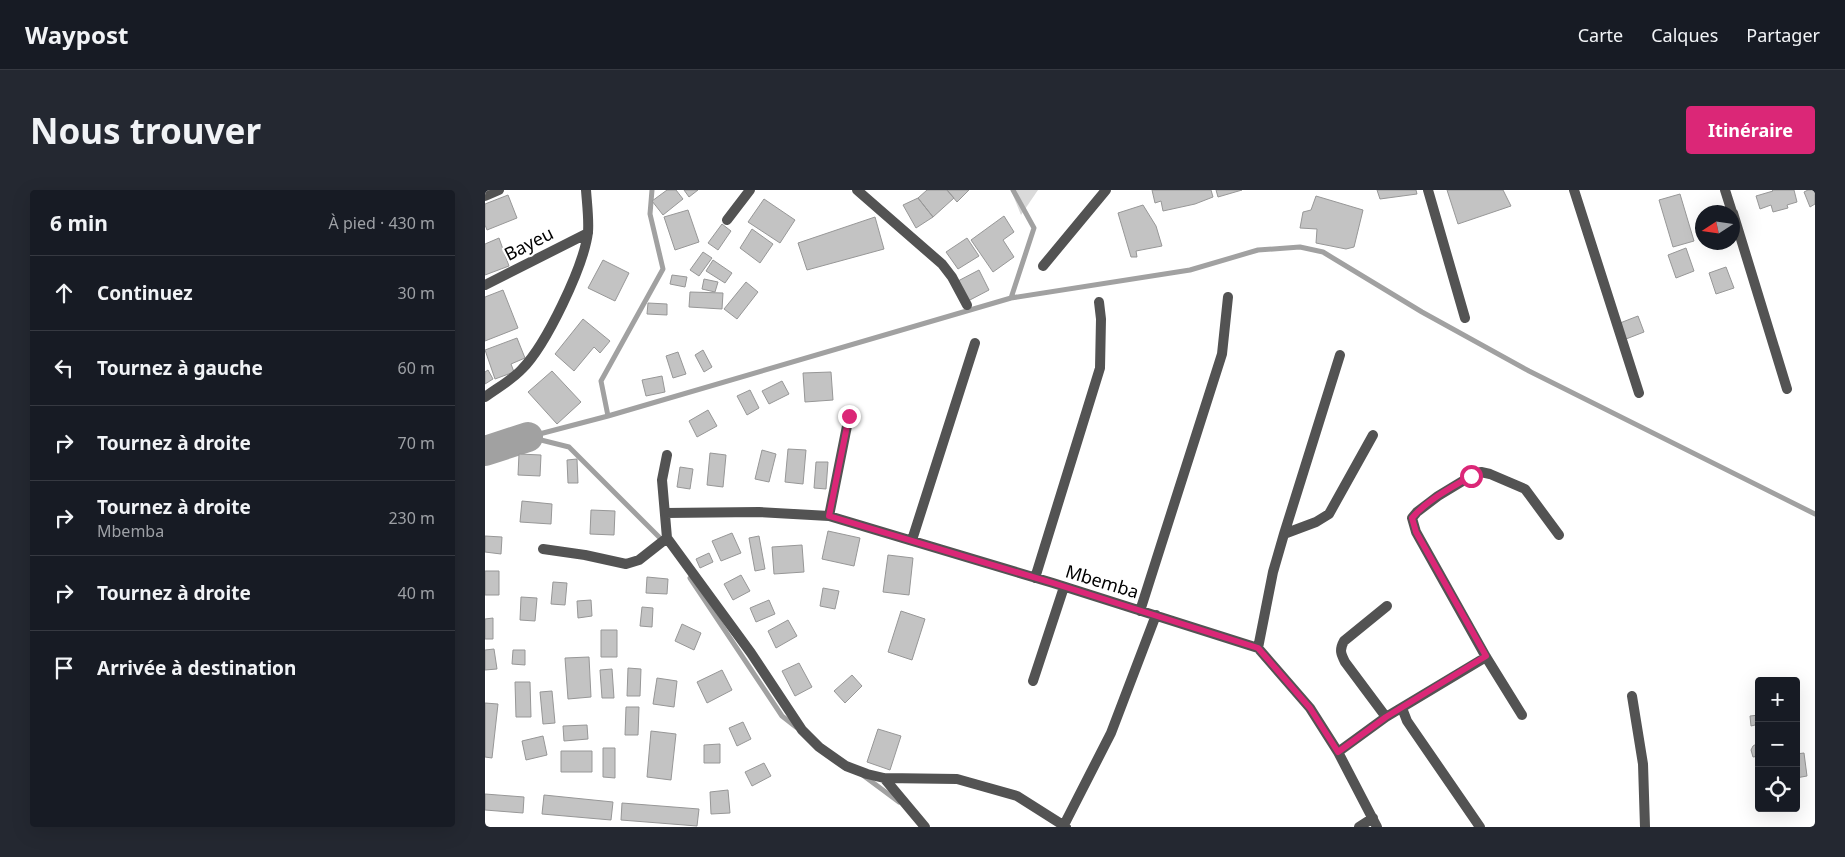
<!DOCTYPE html>
<html lang="fr">
<head>
<meta charset="utf-8">
<style>
  :root { --surface:#171b24; --page:#242831; --text:#f1f3f6; --muted:#9ea1a6; --line:#363941; --accent:#db2777 }
  body { margin:0; font-family:"Noto Sans",sans-serif; background:var(--page); color:var(--text) }
  .controls { position:absolute; right:15px; bottom:15px; display:grid; overflow:hidden; border-radius:5px; box-shadow:0 5px 20px #0002 }
  .controls button { width:45px; height:45px; display:grid; place-items:center; padding:0; border:0; border-bottom:1px solid var(--line); background:var(--surface); color:var(--text); font:25px sans-serif }
  .compass { position:absolute; left:1210px; top:15px; width:45px; height:45px; border-radius:50%; background:var(--surface); box-shadow:0 5px 20px #0002; rotate:258deg }
  .stop { position:absolute; width:15px; height:15px; margin:-11px; border:4px solid #db2777; border-radius:50%; background:#fff }
  .stop.end { background:#db2777; border-color:#fff; box-shadow:0 1px 5px #0008 }
  .list { margin:0; padding:0; list-style:none }
  h2 { display:flex; justify-content:space-between; align-items:center; height:65px; margin:0; padding:0 20px; font-size:21px }
  h2 small { font-size:16px; font-weight:400; color:var(--muted) }
  .list li { display:grid; grid-template-columns:32px 1fr auto; gap:15px; align-items:center; box-sizing:border-box; height:75px; padding:0 20px; border-top:1px solid var(--line) }
  .list b { display:block; font-size:19px; white-space:nowrap }
  .list p { margin:0; font-size:16px; white-space:nowrap; color:var(--muted) }
  .list em { font-size:16px; font-style:normal; color:var(--muted) }
  .icon { flex:none; width:28px; height:28px; fill:none; stroke:currentColor; stroke-width:2; stroke-linecap:round; stroke-linejoin:round }
  .map { position:relative; flex:none; width:1330px; height:637px; overflow:hidden; border-radius:5px }
  header { display:flex; align-items:center; gap:30px; box-sizing:border-box; height:70px; padding:0 25px; background:var(--surface); border-bottom:1px solid var(--line) }
  header strong { font-size:24px }
  nav { display:flex; gap:28px; margin-inline-start:auto; font-size:18px }
  .intro { display:flex; align-items:center; justify-content:space-between; box-sizing:border-box; height:120px; padding:0 30px }
  h1 { margin:0; font-size:35px }
  .button { padding:12px 22px; border-radius:5px; background:var(--accent); color:#fff; font-size:18px; font-weight:700 }
  main { display:flex; gap:30px; padding:0 30px }
  aside { flex:1; background:var(--surface); border-radius:5px; box-shadow:0 5px 20px #0002 }
  .map>svg:first-child { display:block }
  .green { fill:#dadada }
  .lines { fill:none; stroke-linecap:round; stroke-linejoin:round }
  .stream { stroke:#a1a1a1; stroke-width:5 }
  .river { stroke:#a1a1a1; stroke-width:30 }
  .building { fill:#c3c3c3; stroke:#979797 }
  .minor { stroke:#535353; stroke-width:10 }
  .route { stroke:#db2777; stroke-width:6 }
  .labels { text-anchor:middle; stroke-width:4.5; stroke-linejoin:round; paint-order:stroke }
  .street-label { font-size:18px; fill:#000; stroke:#fff }
</style>
</head>
<body>
<header>
<strong>Waypost</strong>
<nav><a>Carte</a><a>Calques</a><a>Partager</a></nav>
</header>
<div class="intro"><h1>Nous trouver</h1><a class="button">Itinéraire</a></div>
<main>
<aside>
<h2>6 min<small>À pied · 430 m</small></h2>
<ul class="list">
<li><svg class="icon" aria-label="ahead" viewBox="0 0 24 24"><path d="M12 20V5M6 11l6-6 6 6"/></svg><div><b>Continuez</b></div><em>30 m</em></li>
<li><svg class="icon" aria-label="left" viewBox="0 0 24 24"><path d="M17 20v-9H6M10 6l-5 5 5 5"/></svg><div><b>Tournez à gauche</b></div><em>60 m</em></li>
<li><svg class="icon" aria-label="right" viewBox="0 0 24 24"><path d="M7 20v-9h11M14 6l5 5-5 5"/></svg><div><b>Tournez à droite</b></div><em>70 m</em></li>
<li><svg class="icon" aria-label="right" viewBox="0 0 24 24"><path d="M7 20v-9h11M14 6l5 5-5 5"/></svg><div><b>Tournez à droite</b><p>Mbemba</p></div><em>230 m</em></li>
<li><svg class="icon" aria-label="right" viewBox="0 0 24 24"><path d="M7 20v-9h11M14 6l5 5-5 5"/></svg><div><b>Tournez à droite</b></div><em>40 m</em></li>
<li><svg class="icon" aria-label="arrive" viewBox="0 0 24 24"><path d="M6 21V4h12l-3 4 3 4H6"/></svg><div><b>Arrivée à destination</b></div></li>
</ul>
</aside>
<div class="map">
<svg width="1330" height="637" viewBox="0 0 1330 637">
  <rect width="100%" height="100%" fill="#fff"/>
  <path class="green" d="M 526,0 L 553,0 L 536,25 Z"/>
  <g class="lines">
    <path class="stream" d="M 526,108 L 549,38 L 528,0
      M 123,226 L 116,191 L 178,79 L 165,24 L 167,0
      M 43,247 L 123,226 L 526,108 L 705,80 L 773,60 L 815,57 L 838,62 L 937,122 L 1044,181 L 1330,324
      M 44,247 L 84,257 L 178,351
      M 205,388 L 297,526 L 311,537
      M 379,586 L 414,612"/>
    <path class="river" d="M 0,261 L 43,247"/>
  </g>
  <path class="building" d="M 182,0 L 191,0 L 198,9 L 178,25 L 167,11 Z
    M 199,0 L 213,0 L 204,7 Z
    M 442,0 L 462,0 L 469,8 L 448,27 L 433,8 Z
    M 462,0 L 484,0 L 472,12 Z
    M 667,0 L 726,0 L 728,7 L 710,14 L 678,21 L 676,11 L 670,13 Z
    M 731,0 L 757,0 L 733,7 Z
    M 892,0 L 931,0 L 932,4 L 895,9 Z
    M 962,0 L 1018,0 L 1026,16 L 973,34 Z
    M 1287,0 L 1309,0 L 1312,12 L 1302,15 L 1303,18 L 1288,22 L 1286,15 L 1275,19 L 1271,6 L 1288,1 Z
    M 1323,0 L 1330,0 L 1330,14 L 1325,17 L 1319,2 Z
    M 1195,4 L 1209,51 L 1188,57 L 1174,10 Z
    M 23,5 L 32,28 L 2,40 L 0,35 L 0,14 Z
    M 831,6 L 878,20 L 869,57 L 861,59 L 831,53 L 832,39 L 815,38 L 818,22 L 826,20 Z
    M 433,8 L 448,27 L 431,38 L 418,15 Z
    M 279,9 L 310,30 L 295,53 L 263,32 Z
    M 658,15 L 671,36 L 677,56 L 651,61 L 652,67 L 646,67 L 633,23 Z
    M 203,20 L 214,52 L 190,60 L 179,27 Z
    M 519,26 L 529,42 L 518,50 L 529,67 L 508,82 L 486,50 Z
    M 390,27 L 399,59 L 322,80 L 313,53 Z
    M 237,34 L 246,41 L 233,60 L 223,53 Z
    M 267,39 L 288,54 L 275,73 L 255,58 Z
    M 14,48 L 24,76 L 0,85 L 0,54 Z
    M 482,48 L 494,66 L 473,79 L 461,62 Z
    M 1201,58 L 1209,81 L 1191,88 L 1183,65 Z
    M 218,62 L 227,68 L 214,86 L 205,80 Z
    M 118,70 L 144,83 L 130,111 L 103,98 Z
    M 228,70 L 247,83 L 240,93 L 221,81 Z
    M 1241,77 L 1249,98 L 1231,104 L 1224,83 Z
    M 494,80 L 504,100 L 483,111 L 473,91 Z
    M 187,85 L 202,87 L 200,97 L 185,94 Z
    M 219,89 L 233,92 L 230,102 L 217,99 Z
    M 261,92 L 273,102 L 252,129 L 239,119 Z
    M 18,100 L 33,138 L 0,151 L 0,107 Z
    M 205,102 L 238,103 L 237,119 L 204,117 Z
    M 163,113 L 182,114 L 182,125 L 162,124 Z
    M 1153,126 L 1159,142 L 1141,149 L 1135,133 Z
    M 98,129 L 125,151 L 115,163 L 109,157 L 89,181 L 70,164 Z
    M 32,148 L 40,168 L 26,174 L 29,182 L 10,189 L 0,160 Z
    M 218,160 L 227,177 L 219,182 L 210,165 Z
    M 193,162 L 201,184 L 188,188 L 181,166 Z
    M 3,180 L 8,189 L 0,194 L 0,182 Z
    M 67,181 L 96,212 L 72,234 L 43,202 Z
    M 346,182 L 348,210 L 320,212 L 318,183 Z
    M 177,186 L 180,202 L 161,206 L 157,190 Z
    M 297,191 L 304,204 L 284,214 L 277,201 Z
    M 265,200 L 274,218 L 262,225 L 252,206 Z
    M 223,220 L 232,236 L 212,247 L 204,231 Z
    M 303,259 L 321,260 L 318,294 L 300,292 Z
    M 277,260 L 291,264 L 284,292 L 270,289 Z
    M 225,263 L 241,265 L 238,297 L 222,295 Z
    M 34,264 L 56,265 L 55,286 L 33,285 Z
    M 92,269 L 93,293 L 83,293 L 82,270 Z
    M 331,272 L 343,272 L 341,299 L 329,298 Z
    M 195,277 L 208,279 L 205,299 L 192,297 Z
    M 37,311 L 67,314 L 66,334 L 35,332 Z
    M 106,320 L 130,321 L 129,345 L 105,344 Z
    M 343,341 L 375,348 L 369,376 L 337,369 Z
    M 247,343 L 256,363 L 236,371 L 227,351 Z
    M 0,346 L 17,347 L 16,364 L 0,362 Z
    M 274,346 L 280,379 L 270,381 L 264,348 Z
    M 317,355 L 319,382 L 289,384 L 287,357 Z
    M 224,363 L 228,372 L 215,378 L 211,369 Z
    M 403,365 L 428,368 L 424,405 L 398,402 Z
    M 0,381 L 14,381 L 14,405 L 0,405 Z
    M 256,385 L 265,401 L 248,410 L 239,394 Z
    M 162,387 L 183,389 L 182,404 L 161,403 Z
    M 68,392 L 82,393 L 80,415 L 66,414 Z
    M 338,398 L 354,401 L 350,419 L 335,416 Z
    M 36,407 L 52,408 L 50,431 L 35,430 Z
    M 106,410 L 107,426 L 93,428 L 92,411 Z
    M 284,410 L 290,424 L 271,432 L 265,418 Z
    M 157,417 L 168,418 L 167,437 L 155,436 Z
    M 416,421 L 440,429 L 427,470 L 403,462 Z
    M 8,428 L 8,449 L 0,449 L 0,429 Z
    M 303,430 L 312,446 L 291,458 L 283,441 Z
    M 197,434 L 216,443 L 209,460 L 190,451 Z
    M 116,440 L 132,440 L 132,467 L 116,467 Z
    M 9,459 L 12,479 L 0,480 L 0,460 Z
    M 28,460 L 40,460 L 40,475 L 27,474 Z
    M 104,467 L 106,507 L 83,509 L 80,468 Z
    M 314,473 L 327,497 L 310,506 L 297,481 Z
    M 143,478 L 156,479 L 155,506 L 142,506 Z
    M 127,479 L 129,508 L 117,508 L 115,480 Z
    M 237,480 L 247,500 L 222,513 L 212,492 Z
    M 367,485 L 377,496 L 360,513 L 349,501 Z
    M 172,488 L 192,491 L 189,517 L 168,514 Z
    M 30,492 L 45,492 L 46,527 L 31,527 Z
    M 67,501 L 70,533 L 58,534 L 55,502 Z
    M 0,513 L 13,514 L 7,568 L 0,567 Z
    M 141,517 L 154,517 L 153,545 L 140,545 Z
    M 1274,525 L 1274,534 L 1266,536 L 1265,526 Z
    M 258,532 L 266,549 L 252,556 L 244,538 Z
    M 102,535 L 103,549 L 79,551 L 78,536 Z
    M 393,539 L 416,546 L 405,580 L 382,572 Z
    M 166,541 L 191,544 L 186,590 L 162,587 Z
    M 58,546 L 62,565 L 41,570 L 37,551 Z
    M 1273,553 L 1274,566 L 1268,567 L 1266,560 L 1268,556 Z
    M 235,554 L 235,573 L 219,573 L 219,555 Z
    M 118,558 L 130,558 L 130,588 L 118,587 Z
    M 76,561 L 107,561 L 107,582 L 76,582 Z
    M 1319,563 L 1322,586 L 1311,588 L 1311,564 Z
    M 279,573 L 286,586 L 267,596 L 260,582 Z
    M 243,600 L 245,623 L 226,624 L 225,602 Z
    M 0,604 L 39,607 L 38,623 L 0,620 Z
    M 59,605 L 128,612 L 126,630 L 57,624 Z
    M 137,613 L 214,619 L 212,636 L 136,630 Z"/>
  <g class="lines">
    <path class="minor" d="M 372,0 L 457,74 L 467,87 L 482,115
      M 943,0 L 980,128
      M 1089,0 L 1154,203
      M 1240,0 L 1247,22
      M 0,6 L 14,0
      M 1248,23 L 1302,199
      M 242,30 L 265,0
      M 558,76 L 621,0
      M 0,95 L 103,43
      M 0,207 C 12,198 27,190 37,179 C 61,155 99,76 103,42 C 104,29 102,14 101,0
      M 182,265 L 177,290 L 182,348 L 266,463 L 317,540 L 334,557 L 361,576 L 382,584 L 399,588 L 472,589 L 532,606 L 581,637
      M 180,323 L 274,322 L 344,326 L 568,393 L 773,458 L 825,518 L 853,562 L 892,637
      M 344,326 L 364,226
      M 799,344 L 831,332 L 844,324 L 888,245
      M 427,350 L 490,153
      M 58,359 L 100,365 L 141,374 L 154,370 L 182,348
      M 550,388 L 615,178 L 616,129 L 614,112
      M 655,421 L 737,164 L 743,107
      M 773,458 L 788,382 L 799,344 L 855,165
      M 548,491 L 579,397
      M 1147,506 L 1158,574 L 1160,637
      M 917,518 L 922,531 L 995,637
      M 1037,525 L 1001,467 L 931,342 L 927,328 L 932,322 L 953,306 L 986,286 L 996,282 L 1005,284 L 1040,299 L 1074,345
      M 901,527 L 860,472 C 856,464 854,460 859,451 L 902,416
      M 853,562 L 901,527 L 1001,467
      M 399,588 L 440,637
      M 579,635 L 626,543 L 671,425
      M 874,637 L 888,628"/>
  </g>
  <g class="lines">
    <path class="route" d="M 364,226 L 344,326 L 568,393 L 773,458 L 825,518 L 853,562 L 901,527 L 1001,466 L 931,342 L 927,328 C 942,310 966,298 986,286"/>
  </g>
  <g class="labels">
    <g class="street-label">
      <text transform="translate(44 54) rotate(-27)" y="6">Bayeu</text>
      <text transform="translate(617 392) rotate(17)" y="6">Mbemba</text>
    </g>
  </g>
</svg>
<div class="controls">
<button>+</button>
<button>−</button>
<button><svg class="icon" aria-label="locate" viewBox="0 0 24 24"><circle cx="12" cy="12" r="6"/><path d="M12 2v4M12 18v4M2 12h4M18 12h4"/></svg></button>
</div>
<svg class="compass" viewBox="-18 -18 36 36"><path d="M0-13l5 13h-10z" fill="#e53935"/><path d="M0 13l5-13h-10z" fill="#9ea1a6"/></svg>
<div class="stop" style="left:986px;top:286px"></div>
<div class="stop end" style="left:364px;top:226px"></div>
</div>
</main>
</body>
</html>
